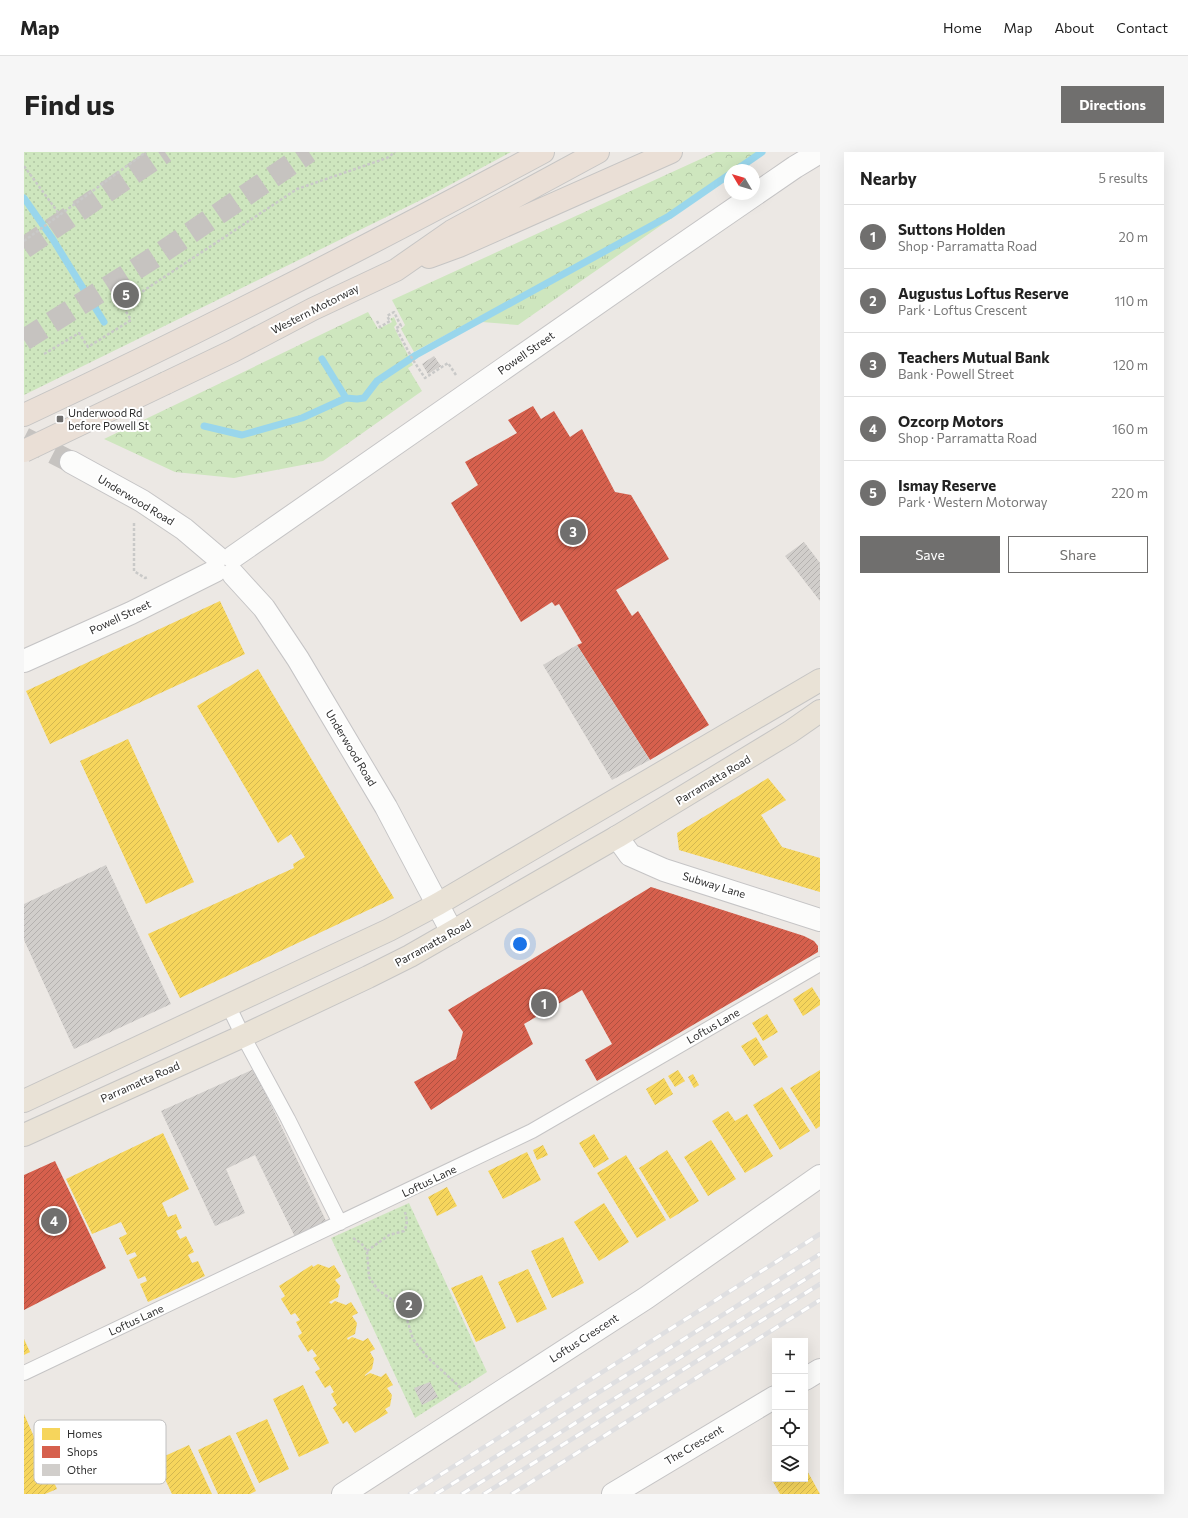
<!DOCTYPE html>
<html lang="en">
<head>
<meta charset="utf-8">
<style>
  :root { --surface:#fff; --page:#f6f6f6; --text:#222; --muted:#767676; --line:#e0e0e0; --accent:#706f6e }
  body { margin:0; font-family:Commissioner,sans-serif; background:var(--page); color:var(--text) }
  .controls { position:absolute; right:12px; bottom:12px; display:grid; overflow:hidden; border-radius:0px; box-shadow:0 4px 16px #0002 }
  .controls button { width:36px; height:36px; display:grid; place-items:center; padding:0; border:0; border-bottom:1px solid var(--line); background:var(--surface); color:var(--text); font:20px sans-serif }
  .compass { position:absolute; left:700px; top:12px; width:36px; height:36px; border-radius:50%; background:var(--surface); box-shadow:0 4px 16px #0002; rotate:308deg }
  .you { position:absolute; left:496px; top:792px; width:14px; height:14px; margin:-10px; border:3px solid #fff; border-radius:50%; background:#1a73e8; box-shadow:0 0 0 6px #1a73e833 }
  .badge { display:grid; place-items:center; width:26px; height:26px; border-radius:50%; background:var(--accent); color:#fff; font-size:13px; font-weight:700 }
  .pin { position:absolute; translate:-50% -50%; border:2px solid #fff; box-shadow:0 1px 4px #0006 }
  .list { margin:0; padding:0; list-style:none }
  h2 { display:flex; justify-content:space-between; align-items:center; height:52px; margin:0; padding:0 16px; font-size:17px }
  h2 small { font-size:13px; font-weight:400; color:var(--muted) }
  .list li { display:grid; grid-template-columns:26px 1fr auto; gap:12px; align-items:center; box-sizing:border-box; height:64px; padding:0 16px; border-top:1px solid var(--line) }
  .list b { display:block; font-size:15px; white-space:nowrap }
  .list p { margin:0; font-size:13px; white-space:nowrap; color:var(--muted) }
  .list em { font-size:13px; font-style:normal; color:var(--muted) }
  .actions { display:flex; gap:8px; padding:12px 16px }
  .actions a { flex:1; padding:9px 0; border:1px solid var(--accent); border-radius:0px; text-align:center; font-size:14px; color:var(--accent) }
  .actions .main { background:var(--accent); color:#fff }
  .icon { flex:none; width:22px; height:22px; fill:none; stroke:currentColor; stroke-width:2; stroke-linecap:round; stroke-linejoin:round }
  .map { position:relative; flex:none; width:796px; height:1342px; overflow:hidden; border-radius:0px }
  header { display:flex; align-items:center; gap:24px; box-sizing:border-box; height:56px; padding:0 20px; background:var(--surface); border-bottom:1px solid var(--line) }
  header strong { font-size:19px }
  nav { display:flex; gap:22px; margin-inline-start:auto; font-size:14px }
  .intro { display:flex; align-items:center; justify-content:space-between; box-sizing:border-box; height:96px; padding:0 24px }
  h1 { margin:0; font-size:28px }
  .button { padding:10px 18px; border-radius:0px; background:var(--accent); color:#fff; font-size:14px; font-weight:700 }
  main { display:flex; gap:24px; padding:0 24px }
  aside { flex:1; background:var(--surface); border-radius:0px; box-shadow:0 4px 16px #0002 }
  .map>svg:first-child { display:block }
  .grass { fill:url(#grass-tufts) }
  .forest { fill:url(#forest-crowns) }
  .park { fill:url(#park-dots) }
  .homes { fill:url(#homes-hatch) }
  .shops { fill:url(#shops-hatch) }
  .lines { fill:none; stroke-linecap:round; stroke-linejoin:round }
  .stream { stroke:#99d6ec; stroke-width:7 }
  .building { fill:url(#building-hatch) }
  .secondary-tunnel { stroke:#c6c3c0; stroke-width:22; stroke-dasharray:22 11; stroke-linecap:butt }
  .motorway-tunnel { stroke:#c6c3c0; stroke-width:22; stroke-dasharray:22 11; stroke-linecap:butt }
  .service-casing { stroke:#c5c4c5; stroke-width:16 }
  .minor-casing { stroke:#c5c4c5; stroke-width:24 }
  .tertiary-casing { stroke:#c5c4c5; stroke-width:24 }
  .secondary-casing { stroke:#c5c4c5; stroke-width:24 }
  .trunk-casing { stroke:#c6c5c4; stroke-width:24 }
  .motorway-casing { stroke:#c6c5c4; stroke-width:24 }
  .path { stroke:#c9c9c8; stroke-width:2.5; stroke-dasharray:3 2; stroke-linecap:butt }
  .service { stroke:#fcfcfb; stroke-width:14 }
  .minor { stroke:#fcfcfb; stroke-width:22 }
  .tertiary { stroke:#fcfcfb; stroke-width:22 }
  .secondary { stroke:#fcfcfb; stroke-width:22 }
  .trunk { stroke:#e9e2d6; stroke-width:22 }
  .motorway { stroke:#eadfd6; stroke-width:22 }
  .rail-casing { stroke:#dfdfe1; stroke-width:4.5 }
  .rail { stroke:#fff; stroke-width:3; stroke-dasharray:9; stroke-linecap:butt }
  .motorway-bridge-casing { stroke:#c6c5c4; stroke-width:24; stroke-linecap:butt }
  .motorway-bridge { stroke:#eadfd6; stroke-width:22 }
  .poi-dot { fill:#706f6e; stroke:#fff; stroke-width:1.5 }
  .labels { text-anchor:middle; stroke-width:4; stroke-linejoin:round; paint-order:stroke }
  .street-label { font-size:11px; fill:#2e2e2e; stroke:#fff }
  .poi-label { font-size:11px; fill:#2e2e2e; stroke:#fff; text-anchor:start }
  .key { fill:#fff; stroke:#c0c0c0; stroke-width:1 }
  .key-label { font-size:11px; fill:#2e2e2e }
</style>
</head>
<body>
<header>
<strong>Map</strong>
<nav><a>Home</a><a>Map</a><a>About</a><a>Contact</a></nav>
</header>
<div class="intro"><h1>Find us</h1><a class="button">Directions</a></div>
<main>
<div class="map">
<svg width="796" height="1342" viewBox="0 0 796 1342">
  <defs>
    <pattern id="grass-tufts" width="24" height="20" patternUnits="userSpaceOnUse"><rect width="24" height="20" fill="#cee6be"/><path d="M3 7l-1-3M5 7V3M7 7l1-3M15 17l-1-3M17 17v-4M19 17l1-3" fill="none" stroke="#b1c6a4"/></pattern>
    <pattern id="forest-crowns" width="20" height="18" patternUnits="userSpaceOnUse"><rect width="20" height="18" fill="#cee6be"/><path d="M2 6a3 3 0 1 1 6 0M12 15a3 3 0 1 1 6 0" fill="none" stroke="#b1c6a4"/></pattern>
    <pattern id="park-dots" width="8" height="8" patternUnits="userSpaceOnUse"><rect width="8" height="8" fill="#cee6be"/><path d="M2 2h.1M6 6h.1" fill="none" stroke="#b1c6a4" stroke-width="1.8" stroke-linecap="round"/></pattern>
    <pattern id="homes-hatch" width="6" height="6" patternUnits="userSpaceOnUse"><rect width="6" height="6" fill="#f6d55c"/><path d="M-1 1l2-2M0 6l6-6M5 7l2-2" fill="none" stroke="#d3b750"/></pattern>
    <pattern id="shops-hatch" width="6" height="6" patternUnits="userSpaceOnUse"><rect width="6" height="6" fill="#d6604d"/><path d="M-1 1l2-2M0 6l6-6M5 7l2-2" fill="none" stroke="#ae5040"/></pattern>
    <pattern id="building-hatch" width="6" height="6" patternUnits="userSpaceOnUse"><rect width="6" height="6" fill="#d1cecb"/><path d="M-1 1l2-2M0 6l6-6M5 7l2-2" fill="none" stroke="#b4b1af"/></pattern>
  </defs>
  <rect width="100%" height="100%" fill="#ece8e4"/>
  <path class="grass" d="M 649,65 L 494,173 L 458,170 Z"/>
  <path class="forest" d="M 692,0 L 735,0 L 709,18 L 706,18 L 706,20 L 644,63 L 390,200 L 377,177 L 381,173 L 368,148 Z
    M 344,160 L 354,177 L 368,170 L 366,167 L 370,165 L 373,172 L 370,175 L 389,213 L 384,216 L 398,239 L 299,309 L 210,326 L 151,320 L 80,287 Z"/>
  <path class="park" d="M 0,0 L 487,0 L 407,43 L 0,243 Z
    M 385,1051 L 463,1220 L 391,1266 L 307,1086 Z"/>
  <path class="homes" d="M 196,449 L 221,502 L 26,592 L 2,539 Z
    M 234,517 L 370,746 L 156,846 L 124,782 L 270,716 L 269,712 L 281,705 L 267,682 L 254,691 L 173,554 Z
    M 104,587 L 170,730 L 122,752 L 56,609 Z
    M 744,626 L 762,648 L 737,663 L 758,695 L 796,706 L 796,740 L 655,698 L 653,681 Z
    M 788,835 L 796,848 L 796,853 L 779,864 L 769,847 Z
    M 743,862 L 754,880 L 739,889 L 728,871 Z
    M 732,885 L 744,905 L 730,914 L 717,894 Z
    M 654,918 L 661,929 L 651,935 L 644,924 Z
    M 796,918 L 796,974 L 792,977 L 766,936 Z
    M 669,922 L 675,933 L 670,936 L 664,925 Z
    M 640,926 L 649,942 L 631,953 L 622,937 Z
    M 758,935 L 786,979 L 756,998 L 729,953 Z
    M 704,959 L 711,969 L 723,962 L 749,1004 L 721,1021 L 688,969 Z
    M 139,981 L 165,1037 L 138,1051 L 144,1065 L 152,1062 L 158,1076 L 152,1079 L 156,1087 L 162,1084 L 170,1100 L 164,1103 L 168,1111 L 174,1109 L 181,1124 L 124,1150 L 116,1132 L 123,1129 L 121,1124 L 114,1127 L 105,1108 L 113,1104 L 111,1100 L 103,1103 L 95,1086 L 103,1082 L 97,1070 L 68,1082 L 42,1027 Z
    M 570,982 L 585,1007 L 570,1016 L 555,991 Z
    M 687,988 L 712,1027 L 684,1044 L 660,1005 Z
    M 519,993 L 524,1003 L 513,1008 L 509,998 Z
    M 643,998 L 675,1049 L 646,1067 L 615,1016 Z
    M 503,1000 L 517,1028 L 479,1047 L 464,1019 Z
    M 602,1003 L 642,1068 L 613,1086 L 573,1021 Z
    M 423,1035 L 433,1054 L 413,1064 L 404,1045 Z
    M 580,1051 L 605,1090 L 575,1109 L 550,1070 Z
    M 539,1085 L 560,1131 L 528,1146 L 507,1099 Z
    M 294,1112 L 305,1116 L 310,1113 L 317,1124 L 311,1128 L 316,1134 L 314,1145 L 305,1150 L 307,1152 L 311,1149 L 322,1153 L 327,1150 L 334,1161 L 328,1164 L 333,1171 L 331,1182 L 323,1186 L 324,1188 L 328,1185 L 339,1189 L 344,1186 L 351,1197 L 346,1200 L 350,1207 L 348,1217 L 341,1223 L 341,1224 L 346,1221 L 357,1225 L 362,1221 L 369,1233 L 363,1236 L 368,1243 L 366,1254 L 361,1257 L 364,1261 L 331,1281 L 323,1269 L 319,1272 L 309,1256 L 313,1253 L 307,1242 L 310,1240 L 306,1233 L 301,1236 L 291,1220 L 296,1217 L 289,1206 L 293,1204 L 288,1197 L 284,1200 L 274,1184 L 278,1181 L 272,1170 L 276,1168 L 271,1161 L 267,1163 L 257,1147 L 261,1144 L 255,1134 L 288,1113 L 289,1115 Z
    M 504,1117 L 523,1157 L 493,1171 L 474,1130 Z
    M 458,1123 L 482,1176 L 452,1190 L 427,1136 Z
    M 0,1187 L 6,1200 L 0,1203 Z
    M 279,1233 L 305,1291 L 275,1305 L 249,1247 Z
    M 0,1262 L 33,1337 L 21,1342 L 0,1342 Z
    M 243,1267 L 265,1317 L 235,1331 L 212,1281 Z
    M 206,1283 L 232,1339 L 226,1342 L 194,1342 L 174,1298 Z
    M 165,1293 L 188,1342 L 148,1342 L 132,1308 Z
    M 781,1315 L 796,1342 L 756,1342 L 748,1328 L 751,1326 L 781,1327 Z"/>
  <path class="shops" d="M 509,254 L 517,267 L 530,259 L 546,285 L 558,277 L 591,340 L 607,343 L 645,407 L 592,438 L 608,464 L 614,459 L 685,573 L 626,608 L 553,493 L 558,491 L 535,452 L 531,454 L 528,450 L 497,470 L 427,351 L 454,333 L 441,310 L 493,281 L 484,268 Z
    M 627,735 L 780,784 L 790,789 L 794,794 L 794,800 L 573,929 L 561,908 L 588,892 L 558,838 L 500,872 L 509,892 L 407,958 L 390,930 L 432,907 L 439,880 L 424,858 Z
    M 31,1009 L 82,1116 L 0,1158 L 0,1023 Z"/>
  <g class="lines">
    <path class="stream" d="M 712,18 L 738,0
      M 0,46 L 28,86 L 80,170
      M 298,207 L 322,246
      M 180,274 L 218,283 L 278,266 L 322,246 L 333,247 L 340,246 L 353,229 L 392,203 L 645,64 L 706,22"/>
  </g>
  <path class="building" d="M 410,204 L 417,214 L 404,222 L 398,212 Z
    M 780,390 L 796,411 L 796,449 L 761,404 Z
    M 553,493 L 626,608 L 588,628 L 519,513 Z
    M 82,713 L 147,852 L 50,897 L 0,788 L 0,752 Z
    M 230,917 L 304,1073 L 272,1087 L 231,1003 L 202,1017 L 221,1061 L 191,1074 L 137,959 Z
    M 406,1230 L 414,1245 L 398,1253 L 390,1236 Z"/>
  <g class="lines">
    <path class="secondary-tunnel" d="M 0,286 L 47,310"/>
    <path class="motorway-tunnel" d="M 0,96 L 141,0
      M 0,188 L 134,103 L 285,0"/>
    <g class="service-casing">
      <path id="service" d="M 204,853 L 219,884 L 264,967 L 316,1071
        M 0,1221 L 508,979 L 796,812"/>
    </g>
    <g class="minor-casing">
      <path id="minor" d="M 209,405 L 643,103 L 771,15 L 796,0
        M 0,509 L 107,461 L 191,419"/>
    </g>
    <g class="tertiary-casing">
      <path id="tertiary" d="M 593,685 L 606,703 L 640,718 L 796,768
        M 781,1227 L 796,1218
        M 319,1342 L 622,1146 L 796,1024
        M 589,1342 L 751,1245"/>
    </g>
    <g class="secondary-casing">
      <path id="secondary" d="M 47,310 L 118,349 L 160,377 L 193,405
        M 209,422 L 240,456 L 274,507 L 362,655 L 428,780"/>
    </g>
    <g class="trunk-casing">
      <path id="trunk" d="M 0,949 L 365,778 L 414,752 L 796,528
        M 0,983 L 219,884 L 344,825 L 386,804 L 593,685 L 766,580 L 796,559"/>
    </g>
    <g class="motorway-casing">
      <path id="motorway" d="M 405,105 L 435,94 L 647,0
        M 142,231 L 209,199 L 289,157 L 372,118 L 428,79 L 574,0
        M 0,263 C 175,181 348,92 519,0"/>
    </g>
    <path class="path" d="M 0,14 L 36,63
      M 0,89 L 122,0
      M 353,169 L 356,175 L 366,169 L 363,164 L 370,160 L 377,174 L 372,176 L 389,208 L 401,226 L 424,211 L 432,223
      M 20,202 L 55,181 L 64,195 L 107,168 L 98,153 L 273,37 L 363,6 L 371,0
      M 110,371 L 110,419 L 121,426 L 124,425
      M 329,1086 L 337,1091 L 343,1099 L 345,1125 L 354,1138 L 370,1149 L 380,1158 L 389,1187 L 403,1205 L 438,1237
      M 343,1099 L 365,1083 L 380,1079 C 384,1072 383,1068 381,1060"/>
    <use href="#service" class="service"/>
    <use href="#minor" class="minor"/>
    <use href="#tertiary" class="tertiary"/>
    <use href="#secondary" class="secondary"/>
    <use href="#trunk" class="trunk"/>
    <use href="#motorway" class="motorway"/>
    <g class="rail-casing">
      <path id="rail" d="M 386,1342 L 796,1082
        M 412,1342 L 796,1102
        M 438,1342 L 796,1118
        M 460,1342 L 796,1132
        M 488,1342 L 796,1148"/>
    </g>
    <use href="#rail" class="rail"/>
    <g class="motorway-bridge-casing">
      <path id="motorway-bridge" d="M 0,299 L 142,231"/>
    </g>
    <use href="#motorway-bridge" class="motorway-bridge"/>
  </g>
  <rect class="poi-dot" x="32" y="263" width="8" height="8" rx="2"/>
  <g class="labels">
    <g class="street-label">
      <text transform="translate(291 157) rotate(-27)" y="4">Western Motorway</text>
      <text transform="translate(502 201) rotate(-35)" y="4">Powell Street</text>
      <text transform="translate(112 348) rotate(31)" y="4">Underwood Road</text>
      <text transform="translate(96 465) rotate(-25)" y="4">Powell Street</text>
      <text transform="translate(327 596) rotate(59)" y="4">Underwood Road</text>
      <text transform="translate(689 628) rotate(-31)" y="4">Parramatta Road</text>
      <text transform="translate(690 733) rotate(17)" y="4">Subway Lane</text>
      <text transform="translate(409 791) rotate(-29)" y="4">Parramatta Road</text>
      <text transform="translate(689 874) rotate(-30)" y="4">Loftus Lane</text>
      <text transform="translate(116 930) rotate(-24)" y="4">Parramatta Road</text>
      <text transform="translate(405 1029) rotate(-26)" y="4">Loftus Lane</text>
      <text transform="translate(112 1168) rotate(-25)" y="4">Loftus Lane</text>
      <text transform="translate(560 1186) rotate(-33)" y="4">Loftus Crescent</text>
      <text transform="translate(670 1293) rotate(-31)" y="4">The Crescent</text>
    </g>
    <g class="poi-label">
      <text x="44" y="265">Underwood Rd<tspan x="44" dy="13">before Powell St</tspan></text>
    </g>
  </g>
  <rect x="10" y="1268" width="132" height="64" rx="6" class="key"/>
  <rect x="18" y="1276" width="18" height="12" fill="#f6d55c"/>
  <rect x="18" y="1294" width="18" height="12" fill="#d6604d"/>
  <rect x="18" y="1312" width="18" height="12" fill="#d1cecb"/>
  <g class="key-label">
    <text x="43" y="1286">Homes</text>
    <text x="43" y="1304">Shops</text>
    <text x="43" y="1322">Other</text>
  </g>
</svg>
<div class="controls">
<button>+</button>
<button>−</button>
<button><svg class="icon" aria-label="locate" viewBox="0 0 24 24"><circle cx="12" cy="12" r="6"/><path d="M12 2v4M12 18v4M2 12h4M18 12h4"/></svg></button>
<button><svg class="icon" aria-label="layers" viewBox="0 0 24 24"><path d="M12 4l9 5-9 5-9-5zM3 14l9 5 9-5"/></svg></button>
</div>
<svg class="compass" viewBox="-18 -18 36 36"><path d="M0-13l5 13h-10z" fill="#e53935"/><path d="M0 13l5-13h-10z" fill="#767676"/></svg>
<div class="you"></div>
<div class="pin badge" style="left:520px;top:852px">1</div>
<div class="pin badge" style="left:385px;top:1153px">2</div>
<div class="pin badge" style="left:549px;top:380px">3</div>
<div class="pin badge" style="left:30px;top:1069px">4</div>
<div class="pin badge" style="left:102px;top:143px">5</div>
</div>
<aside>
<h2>Nearby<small>5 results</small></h2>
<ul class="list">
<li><span class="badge">1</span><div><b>Suttons Holden</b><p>Shop · Parramatta Road</p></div><em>20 m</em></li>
<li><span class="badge">2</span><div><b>Augustus Loftus Reserve</b><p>Park · Loftus Crescent</p></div><em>110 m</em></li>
<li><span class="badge">3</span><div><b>Teachers Mutual Bank</b><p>Bank · Powell Street</p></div><em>120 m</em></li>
<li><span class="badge">4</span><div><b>Ozcorp Motors</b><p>Shop · Parramatta Road</p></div><em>160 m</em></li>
<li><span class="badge">5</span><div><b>Ismay Reserve</b><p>Park · Western Motorway</p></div><em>220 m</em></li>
</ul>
<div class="actions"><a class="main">Save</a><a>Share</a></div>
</aside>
</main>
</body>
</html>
